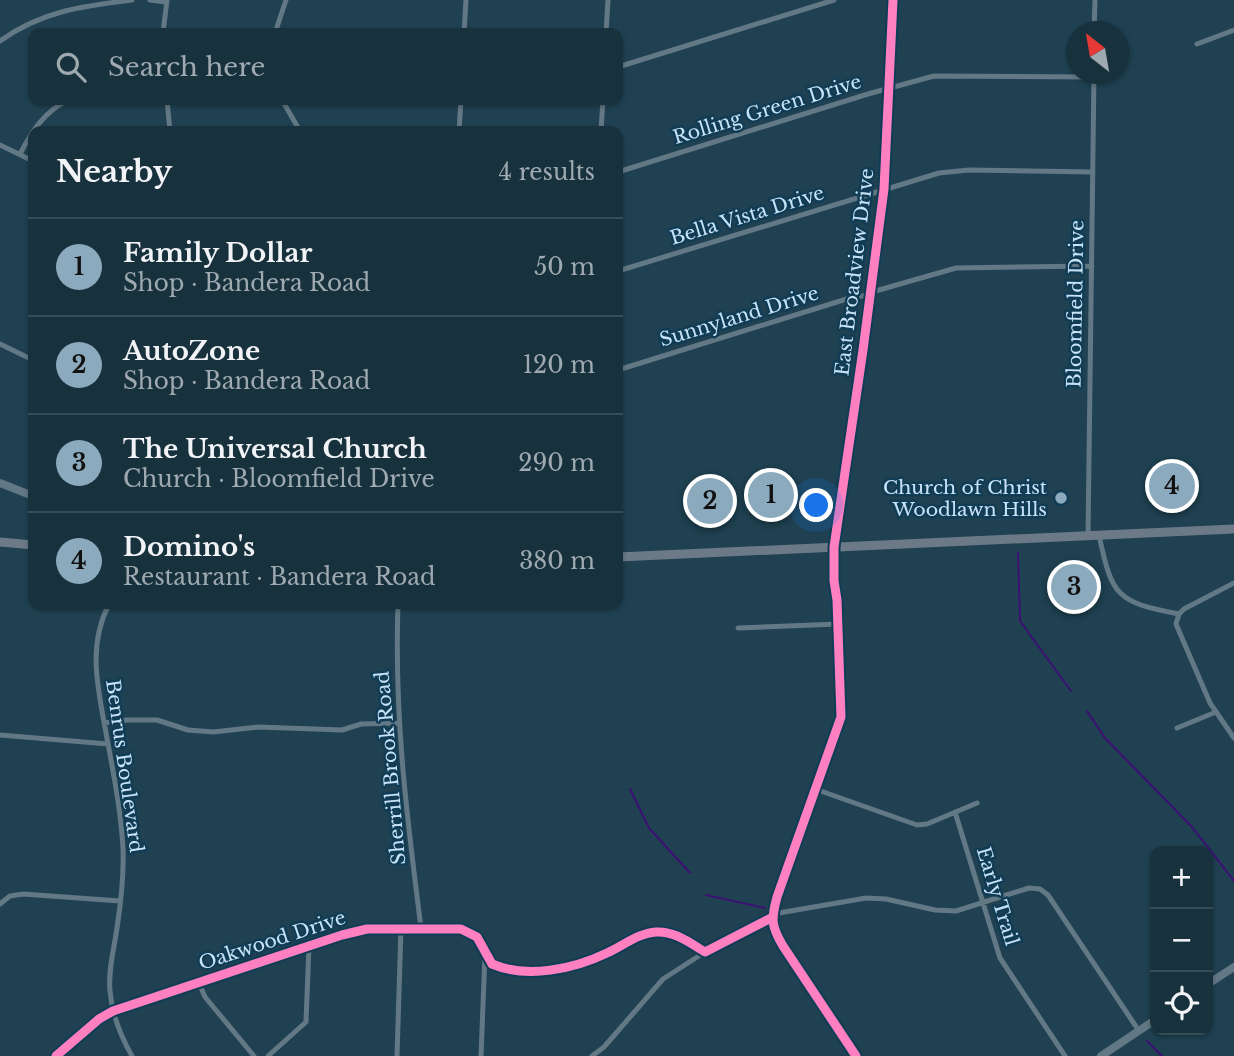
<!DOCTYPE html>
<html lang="en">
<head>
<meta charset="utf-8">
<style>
  :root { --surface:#17313d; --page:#243d48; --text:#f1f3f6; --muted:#9ea9b0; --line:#364c57; --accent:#8caabd }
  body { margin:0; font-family:"Libre Baskerville",serif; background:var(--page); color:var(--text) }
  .controls { position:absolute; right:21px; bottom:21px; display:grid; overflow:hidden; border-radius:14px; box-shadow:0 2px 5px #0004 }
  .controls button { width:63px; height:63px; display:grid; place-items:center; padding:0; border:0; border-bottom:2px solid var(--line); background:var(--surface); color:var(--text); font:35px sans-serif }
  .compass { position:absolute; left:1066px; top:21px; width:63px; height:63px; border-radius:50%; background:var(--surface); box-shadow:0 2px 5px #0004; rotate:329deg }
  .you { position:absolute; left:817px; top:506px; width:24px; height:24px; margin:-18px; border:5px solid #fff; border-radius:50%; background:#1a73e8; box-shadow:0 0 0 10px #1a73e833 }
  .badge { display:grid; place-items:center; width:46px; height:46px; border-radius:50%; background:var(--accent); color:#111; font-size:23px; font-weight:700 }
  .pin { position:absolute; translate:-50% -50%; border:4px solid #fff; box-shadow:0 2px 7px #0006 }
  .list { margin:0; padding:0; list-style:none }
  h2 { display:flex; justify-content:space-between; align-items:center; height:91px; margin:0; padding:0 28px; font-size:30px }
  h2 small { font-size:23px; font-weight:400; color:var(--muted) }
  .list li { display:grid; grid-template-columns:46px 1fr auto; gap:21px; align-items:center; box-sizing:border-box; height:98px; padding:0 28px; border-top:2px solid var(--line) }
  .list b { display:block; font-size:26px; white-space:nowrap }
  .list p { margin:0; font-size:23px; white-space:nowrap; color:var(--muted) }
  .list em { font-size:23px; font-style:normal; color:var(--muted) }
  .icon { flex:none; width:38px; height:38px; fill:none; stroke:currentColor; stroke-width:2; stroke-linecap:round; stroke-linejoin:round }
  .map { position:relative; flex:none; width:1234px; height:1056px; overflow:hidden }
  .search { position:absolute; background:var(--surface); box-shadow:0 2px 5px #0004; left:28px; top:28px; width:595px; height:77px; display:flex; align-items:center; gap:18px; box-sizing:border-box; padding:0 24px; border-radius:14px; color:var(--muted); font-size:26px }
  .panel { position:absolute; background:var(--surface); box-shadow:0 2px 5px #0004; left:28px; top:126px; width:595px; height:483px; border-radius:14px }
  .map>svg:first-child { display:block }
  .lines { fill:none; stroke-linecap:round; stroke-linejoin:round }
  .stream { stroke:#3d1074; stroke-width:2 }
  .street { stroke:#637885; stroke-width:5 }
  .secondary { stroke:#637885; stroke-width:8 }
  .primary { stroke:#6c7a88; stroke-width:9 }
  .cycleway-casing { stroke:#113c55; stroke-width:13 }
  .cycleway { stroke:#ff80c0; stroke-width:9 }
  .poi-dot { fill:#8caabd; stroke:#113c55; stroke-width:2.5 }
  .labels { text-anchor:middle; stroke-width:5; stroke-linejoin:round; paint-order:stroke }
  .street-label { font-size:19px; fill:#c7e3f7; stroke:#113c55 }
  .poi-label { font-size:19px; fill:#c7e3f7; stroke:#113c55; text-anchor:end }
</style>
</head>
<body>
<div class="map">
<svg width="1234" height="1056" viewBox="0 0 1234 1056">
  <rect width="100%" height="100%" fill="#1f4151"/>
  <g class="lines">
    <path class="stream" d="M 1018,552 L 1020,621 L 1071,691
      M 1087,711 L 1105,738 L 1192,827 L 1234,881
      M 630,789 L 649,828 L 690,873
      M 706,895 L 765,908
      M 1147,1041 L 1162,1056"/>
    <path class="street" d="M 150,0 L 166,2
      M 1094,32 L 1095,0
      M 163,33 L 167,0
      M 275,33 L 286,0
      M 464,33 L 466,0
      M 606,33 L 608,0
      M 0,41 C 42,11 83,6 132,0
      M 1197,44 L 1234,30
      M 618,67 L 834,0
      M 167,100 L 170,131
      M 282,100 L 300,131
      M 459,131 L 461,100
      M 601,131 L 603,100
      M 0,145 L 33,161
      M 20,154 C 32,131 44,112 68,100
      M 618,172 L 868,94 L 934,76 L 1094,77
      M 618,271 L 939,173 L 969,170 L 1093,172
      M 872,292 L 956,268 L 1092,266
      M 0,344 L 33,360
      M 618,370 L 853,297 L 871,295
      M 1099,535 C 1112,597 1117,602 1179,614
      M 1088,536 L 1094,74
      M 1234,583 L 1184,609 L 1179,614 L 1176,624 L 1210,703 L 1234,738
      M 109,604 C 87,647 98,688 106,733 C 113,771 121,810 123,849 C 124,876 121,902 117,928 C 114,949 108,970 110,991 C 112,1015 120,1035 132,1056
      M 398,604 C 394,716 407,818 421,928
      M 738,628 L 838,624
      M 104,723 L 127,720 L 157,720 L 188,730 L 213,732 L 258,727 L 342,730 L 361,724 L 399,723
      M 1177,728 L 1216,712
      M 0,735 L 108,744
      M 815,789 L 917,825 L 927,824 L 977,803
      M 955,812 L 1000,958 L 1065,1056
      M 0,904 L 10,896 L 23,894 L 120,901
      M 773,914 L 866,898 L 886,899 L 935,910 L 956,911 L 1029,888 L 1040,889 L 1048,895 L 1139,1031
      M 199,983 L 205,997 L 254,1056
      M 56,1056 L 99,1019 L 113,1011 L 342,935 L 367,929 L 461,929 L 477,937 L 492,964 C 527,979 574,969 607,953 C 623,946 638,933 656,932 C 675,931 690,943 705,952 L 773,917
      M 268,1056 L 306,1022 L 309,946
      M 397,1056 L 401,928
      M 481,1056 L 485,954
      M 592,1056 L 604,1047 L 663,979 L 705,952"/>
    <path class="secondary" d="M 0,483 L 33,496
      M 1208,984 L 1234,967
      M 856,1056 L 783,946 C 771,926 771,919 777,897 L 841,717 L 837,600 L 834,581 L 834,547 L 863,350 L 884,189 L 893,0
      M 1101,1056 L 1155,1020"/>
    <path class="primary" d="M 0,542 L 33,545
      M 618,557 L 1234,529"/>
    <g class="cycleway-casing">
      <path id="cycleway" d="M 56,1056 L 99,1019 L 113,1011 L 342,935 L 367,929 L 461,929 L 477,937 L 492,964 C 527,979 574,969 607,953 C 623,946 638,933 656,932 C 675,931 690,943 705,952 L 773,917
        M 856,1056 L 783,946 C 771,926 771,919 777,897 L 841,717 L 837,600 L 834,581 L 834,547 L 863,350 L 884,189 L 893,0"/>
    </g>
    <use href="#cycleway" class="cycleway"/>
  </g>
  <circle class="poi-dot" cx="1061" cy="498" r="7"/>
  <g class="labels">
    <g class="street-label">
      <text transform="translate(767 109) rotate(-17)" y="7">Rolling Green Drive</text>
      <text transform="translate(747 215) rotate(-17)" y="7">Bella Vista Drive</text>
      <text transform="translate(854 272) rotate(-83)" y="7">East Broadview Drive</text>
      <text transform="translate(1075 304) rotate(-89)" y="7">Bloomfield Drive</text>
      <text transform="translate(739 316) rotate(-17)" y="7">Sunnyland Drive</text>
      <text transform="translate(125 766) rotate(82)" y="7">Benrus Boulevard</text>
      <text transform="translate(390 768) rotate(-95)" y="7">Sherrill Brook Road</text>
      <text transform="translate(998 896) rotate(73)" y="7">Early Trail</text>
      <text transform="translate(272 940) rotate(-18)" y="7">Oakwood Drive</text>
    </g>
    <g class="poi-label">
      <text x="1047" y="494">Church of Christ<tspan x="1047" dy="22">Woodlawn Hills</tspan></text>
    </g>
  </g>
</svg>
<div class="controls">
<button>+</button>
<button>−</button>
<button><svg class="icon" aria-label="locate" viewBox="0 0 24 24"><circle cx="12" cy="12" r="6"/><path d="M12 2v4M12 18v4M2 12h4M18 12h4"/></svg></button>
</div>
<svg class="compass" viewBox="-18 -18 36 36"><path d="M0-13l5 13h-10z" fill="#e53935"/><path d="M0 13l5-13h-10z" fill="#9ea9b0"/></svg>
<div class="you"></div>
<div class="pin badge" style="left:771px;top:495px">1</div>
<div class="pin badge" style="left:710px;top:501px">2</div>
<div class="pin badge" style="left:1074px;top:587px">3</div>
<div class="pin badge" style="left:1172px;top:486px">4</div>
<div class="search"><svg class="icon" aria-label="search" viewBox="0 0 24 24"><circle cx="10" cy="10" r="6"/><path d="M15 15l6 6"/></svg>Search here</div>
<section class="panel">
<h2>Nearby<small>4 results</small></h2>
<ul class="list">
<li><span class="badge">1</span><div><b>Family Dollar</b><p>Shop · Bandera Road</p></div><em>50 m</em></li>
<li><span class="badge">2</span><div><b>AutoZone</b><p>Shop · Bandera Road</p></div><em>120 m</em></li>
<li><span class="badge">3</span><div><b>The Universal Church</b><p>Church · Bloomfield Drive</p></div><em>290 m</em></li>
<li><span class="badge">4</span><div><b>Domino's</b><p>Restaurant · Bandera Road</p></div><em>380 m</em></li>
</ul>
</section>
</div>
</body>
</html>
